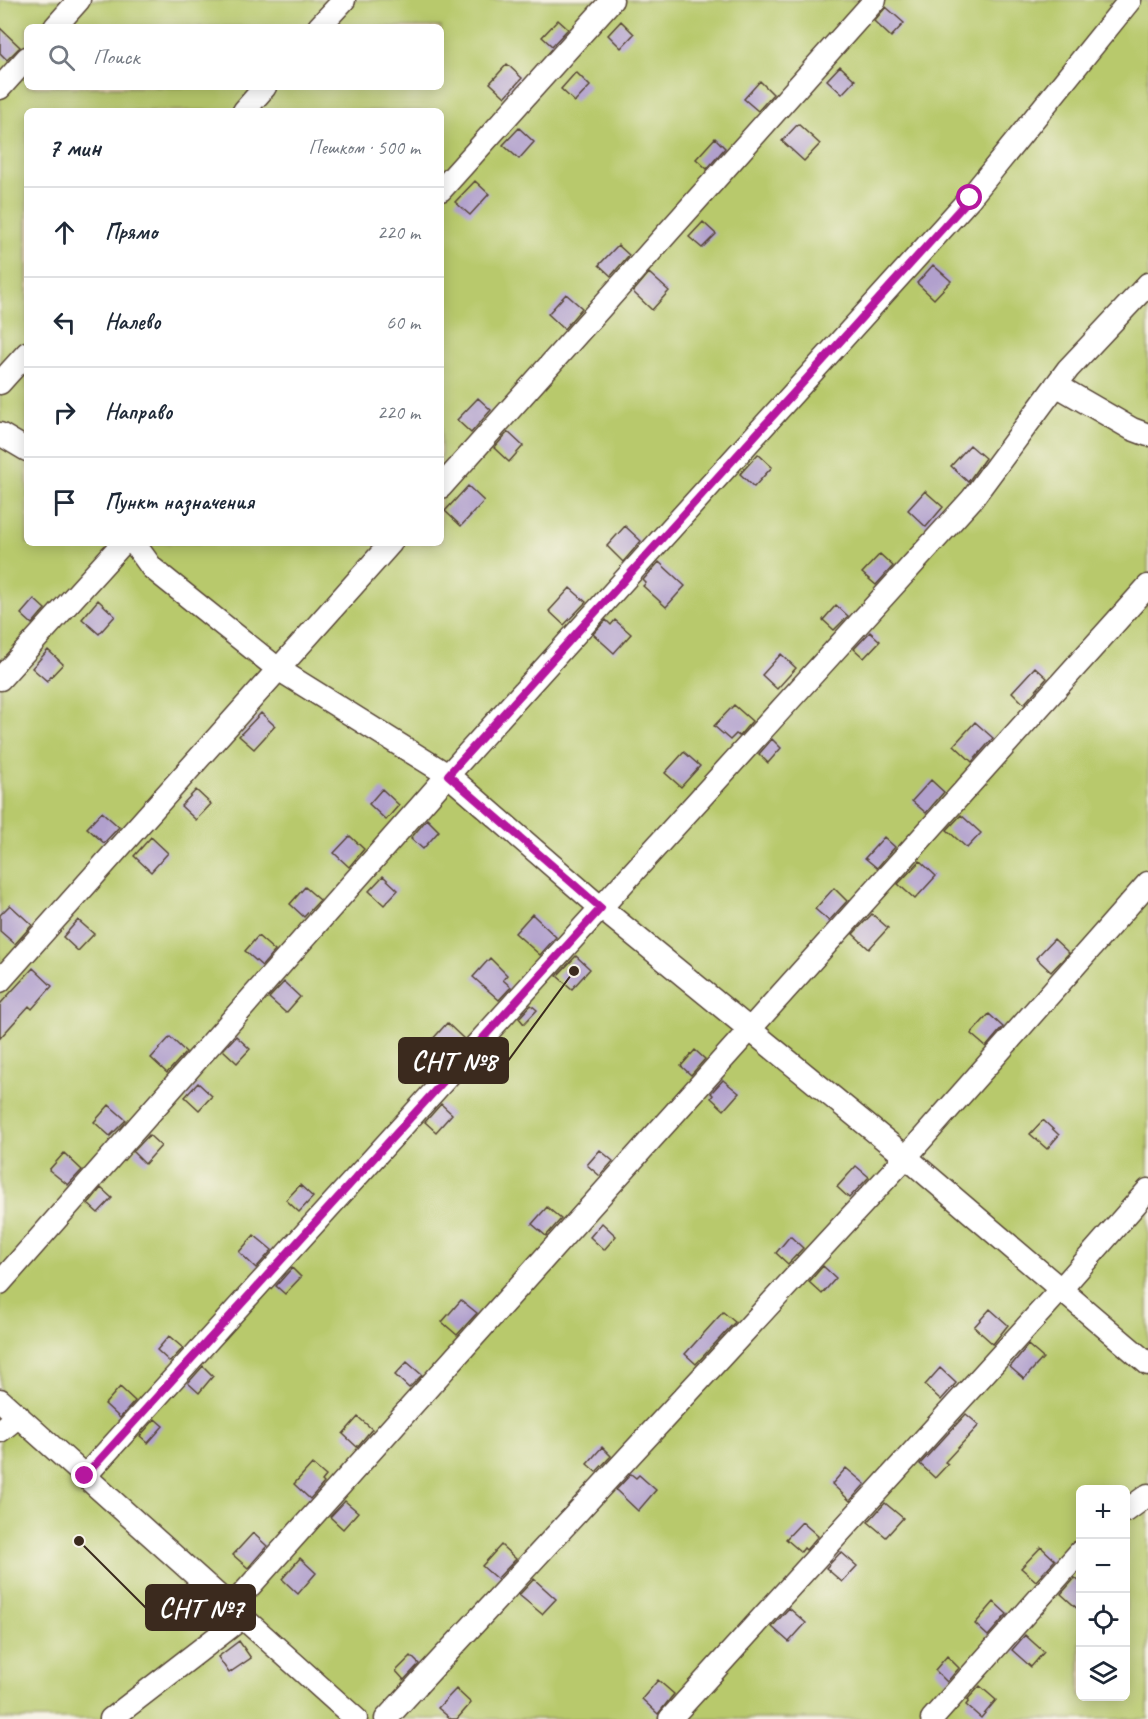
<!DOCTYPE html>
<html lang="ru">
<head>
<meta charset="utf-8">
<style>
  :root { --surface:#fff; --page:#f2f2f3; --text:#1f2937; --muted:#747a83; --line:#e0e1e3 }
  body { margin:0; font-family:Caveat,sans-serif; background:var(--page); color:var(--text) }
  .controls { position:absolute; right:18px; bottom:18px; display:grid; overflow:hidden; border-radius:9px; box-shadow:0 3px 15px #0003 }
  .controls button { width:54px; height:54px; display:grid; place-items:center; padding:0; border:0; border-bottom:2px solid var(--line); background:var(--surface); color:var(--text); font:30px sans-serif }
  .stop { position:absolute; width:18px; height:18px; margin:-14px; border:4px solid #b5179e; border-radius:50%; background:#fff }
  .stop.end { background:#b5179e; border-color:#fff; box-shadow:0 2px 6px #0008 }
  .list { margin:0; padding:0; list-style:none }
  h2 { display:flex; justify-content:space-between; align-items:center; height:78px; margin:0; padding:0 24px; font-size:26px }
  h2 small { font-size:20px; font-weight:400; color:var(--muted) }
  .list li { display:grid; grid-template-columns:39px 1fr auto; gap:18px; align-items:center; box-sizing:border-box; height:90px; padding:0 24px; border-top:2px solid var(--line) }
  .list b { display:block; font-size:22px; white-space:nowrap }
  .list em { font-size:20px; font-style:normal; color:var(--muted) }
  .icon { flex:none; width:33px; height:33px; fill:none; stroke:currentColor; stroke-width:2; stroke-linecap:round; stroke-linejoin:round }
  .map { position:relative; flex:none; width:1148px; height:1719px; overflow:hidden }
  .search { position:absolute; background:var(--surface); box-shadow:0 3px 15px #0003; left:24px; top:24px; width:420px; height:66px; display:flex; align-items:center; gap:15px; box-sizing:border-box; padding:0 21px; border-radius:9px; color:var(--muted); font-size:22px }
  .panel { position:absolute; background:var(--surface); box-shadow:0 3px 15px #0003; left:24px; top:108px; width:420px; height:438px; border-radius:9px }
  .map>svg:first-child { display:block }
  .green { fill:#b8c96c; stroke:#7a7a45; stroke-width:1.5; fill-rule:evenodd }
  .building { fill:#b1a0cd }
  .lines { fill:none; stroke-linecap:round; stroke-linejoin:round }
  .street-casing { stroke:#564436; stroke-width:25 }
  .street { stroke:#fff; stroke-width:22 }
  .route { stroke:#b5179e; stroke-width:8 }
  .leader { fill:none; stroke:#3b2a1e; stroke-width:2 }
  .callout-dot { fill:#3b2a1e; stroke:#f7f3e8; stroke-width:2 }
  .callout { fill:#3b2a1e; stroke:#3b2a1e; stroke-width:2 }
  .callout-label { font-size:27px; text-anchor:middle; font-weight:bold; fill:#fff }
</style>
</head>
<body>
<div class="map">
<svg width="1148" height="1719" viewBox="0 0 1148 1719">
  <rect width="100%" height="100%" fill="#f7f3e8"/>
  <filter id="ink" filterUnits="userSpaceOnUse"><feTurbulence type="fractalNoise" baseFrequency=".0167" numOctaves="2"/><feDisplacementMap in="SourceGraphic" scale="12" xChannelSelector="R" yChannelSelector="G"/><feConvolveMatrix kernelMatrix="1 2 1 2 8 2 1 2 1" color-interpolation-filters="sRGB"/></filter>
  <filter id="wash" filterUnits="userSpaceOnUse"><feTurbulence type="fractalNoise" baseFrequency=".008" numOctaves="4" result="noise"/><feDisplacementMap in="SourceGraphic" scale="24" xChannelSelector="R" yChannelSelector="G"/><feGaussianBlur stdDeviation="1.35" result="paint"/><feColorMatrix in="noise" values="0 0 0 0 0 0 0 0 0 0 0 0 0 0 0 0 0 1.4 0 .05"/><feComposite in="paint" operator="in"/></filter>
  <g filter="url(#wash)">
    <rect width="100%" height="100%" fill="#f2dabb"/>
    <path class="green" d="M 0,0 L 1148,0 L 1148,1719 L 0,1719 ZM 27,27 L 441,27 L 441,87 L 27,87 ZM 27,111 L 441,111 L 441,543 L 27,543 ZM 1080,1490 L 1126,1490 L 1126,1696 L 1080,1696 Z"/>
    <g id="blocks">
      <path class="building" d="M 886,7 L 904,23 L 891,37 L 874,21 Z
        M 558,20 L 568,29 L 552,46 L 542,37 Z
        M 621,21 L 634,34 L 621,48 L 608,35 Z
        M 0,28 L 20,47 L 7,60 L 0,53 Z
        M 507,64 L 522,78 L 505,97 L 490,83 Z
        M 840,66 L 855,80 L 842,94 L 827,80 Z
        M 576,72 L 590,86 L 575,102 L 561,89 Z
        M 760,81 L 773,94 L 758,111 L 744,99 Z
        M 798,124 L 820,144 L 804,161 L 782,141 Z
        M 519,128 L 534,142 L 519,159 L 503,145 Z
        M 715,138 L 725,148 L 707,169 L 696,159 Z
        M 475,181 L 489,194 L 470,215 L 455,202 Z
        M 703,222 L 716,234 L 702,248 L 689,237 Z
        M 618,245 L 629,255 L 611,276 L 599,265 Z
        M 933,265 L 951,281 L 934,299 L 917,283 Z
        M 649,273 L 669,291 L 652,310 L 633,292 Z
        M 566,294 L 582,308 L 564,329 L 548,314 Z
        M 478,398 L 491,410 L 471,433 L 457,420 Z
        M 508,432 L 523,446 L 509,462 L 494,448 Z
        M 970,445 L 985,458 L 968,482 L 951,466 Z
        M 758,454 L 772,467 L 754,487 L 740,474 Z
        M 468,486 L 484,501 L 461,526 L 445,511 Z
        M 925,491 L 943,507 L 926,527 L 908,510 Z
        M 625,526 L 641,541 L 623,562 L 607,546 Z
        M 880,554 L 893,566 L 876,585 L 862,573 Z
        M 659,562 L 685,586 L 666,607 L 643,586 L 646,583 L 643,580 Z
        M 570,588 L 586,602 L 564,625 L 549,611 Z
        M 34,599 L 45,609 L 32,624 L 21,614 Z
        M 98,600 L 115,616 L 99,634 L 82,619 Z
        M 836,605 L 848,616 L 834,630 L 823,620 Z
        M 606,620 L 611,625 L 615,620 L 631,634 L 614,653 L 593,634 Z
        M 870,632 L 880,641 L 864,658 L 854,649 Z
        M 48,650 L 63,664 L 47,681 L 32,668 Z
        M 781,654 L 796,668 L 777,689 L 762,675 Z
        M 1035,667 L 1047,678 L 1024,704 L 1012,692 Z
        M 734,705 L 752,721 L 739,736 L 736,734 L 730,740 L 714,726 Z
        M 261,713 L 275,726 L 254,749 L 239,736 Z
        M 975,722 L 993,738 L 972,762 L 954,745 Z
        M 772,739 L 781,748 L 768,763 L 759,754 Z
        M 684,752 L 700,766 L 681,787 L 665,773 Z
        M 931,780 L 944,792 L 926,813 L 912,801 Z
        M 382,789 L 399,805 L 386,820 L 369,804 Z
        M 196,790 L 211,804 L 196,820 L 181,806 Z
        M 102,812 L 119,827 L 104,843 L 87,828 Z
        M 961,815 L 981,833 L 967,848 L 947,830 Z
        M 427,819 L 439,831 L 423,849 L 411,838 Z
        M 350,836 L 364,849 L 349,867 L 334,853 Z
        M 151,837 L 168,853 L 151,872 L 134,856 Z
        M 884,837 L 895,847 L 877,868 L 865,858 Z
        M 920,861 L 936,876 L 915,899 L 898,884 Z
        M 383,876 L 398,890 L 384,905 L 369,891 Z
        M 305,887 L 320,900 L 304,917 L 290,904 Z
        M 834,888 L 847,901 L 829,921 L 815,909 Z
        M 10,905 L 32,925 L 15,944 L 0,931 L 0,915 Z
        M 532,914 L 556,937 L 540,955 L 515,933 Z
        M 872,914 L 888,928 L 869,949 L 853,934 Z
        M 78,920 L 94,934 L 78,951 L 63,937 Z
        M 258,936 L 275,951 L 262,966 L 245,951 Z
        M 1054,939 L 1069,953 L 1051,972 L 1036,958 Z
        M 576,956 L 590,969 L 572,989 L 557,976 Z
        M 490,958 L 507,975 L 503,980 L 511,987 L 499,1000 L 473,977 Z
        M 33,968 L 52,986 L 32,1009 L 29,1006 L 0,1038 L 0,1004 Z
        M 284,982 L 300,997 L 286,1013 L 269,998 Z
        M 531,1005 L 537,1010 L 524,1024 L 519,1018 Z
        M 989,1014 L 1003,1027 L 986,1047 L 971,1034 Z
        M 447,1023 L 464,1039 L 452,1052 L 449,1049 L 445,1054 L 431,1041 Z
        M 236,1036 L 250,1049 L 237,1063 L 223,1050 Z
        M 170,1037 L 186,1052 L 167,1073 L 151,1058 Z
        M 695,1050 L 705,1059 L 691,1075 L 681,1066 Z
        M 723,1080 L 739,1093 L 724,1110 L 711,1098 L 713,1095 L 711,1093 Z
        M 198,1083 L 212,1096 L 199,1110 L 185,1097 Z
        M 441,1104 L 452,1114 L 436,1132 L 425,1122 Z
        M 109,1105 L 126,1120 L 110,1136 L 94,1122 Z
        M 1043,1120 L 1059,1135 L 1047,1149 L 1030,1134 Z
        M 149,1135 L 161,1146 L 145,1164 L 133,1152 Z
        M 600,1150 L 613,1161 L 600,1176 L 587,1165 Z
        M 64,1153 L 82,1170 L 68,1185 L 49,1170 Z
        M 856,1166 L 869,1177 L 849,1198 L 837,1187 Z
        M 300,1185 L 313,1197 L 299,1212 L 286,1200 Z
        M 101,1188 L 112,1198 L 98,1213 L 88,1204 Z
        M 547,1207 L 561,1219 L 546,1236 L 532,1224 Z
        M 602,1223 L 616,1236 L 604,1250 L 590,1237 Z
        M 254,1235 L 272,1250 L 256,1268 L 239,1252 Z
        M 790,1236 L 803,1248 L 788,1264 L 776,1253 Z
        M 823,1266 L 836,1278 L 822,1294 L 809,1282 Z
        M 292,1268 L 301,1277 L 285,1294 L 276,1286 Z
        M 461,1300 L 477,1313 L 457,1335 L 442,1322 Z
        M 990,1309 L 1008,1325 L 993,1344 L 974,1327 Z
        M 723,1312 L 735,1322 L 696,1364 L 685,1354 Z
        M 169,1336 L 183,1348 L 170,1362 L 157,1350 Z
        M 1028,1345 L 1043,1358 L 1024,1379 L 1010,1367 Z
        M 407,1362 L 422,1375 L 409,1388 L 395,1375 Z
        M 203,1366 L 213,1376 L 199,1393 L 188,1383 Z
        M 940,1368 L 956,1383 L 941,1400 L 925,1385 Z
        M 120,1387 L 135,1401 L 120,1418 L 105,1404 Z
        M 966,1414 L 979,1425 L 945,1462 L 948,1464 L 935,1478 L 920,1464 Z
        M 358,1417 L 372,1429 L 357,1447 L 343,1434 Z
        M 155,1419 L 163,1426 L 148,1443 L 140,1436 Z
        M 602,1447 L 611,1456 L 596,1472 L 587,1464 Z
        M 312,1464 L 326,1476 L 322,1481 L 324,1483 L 310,1499 L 294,1484 Z
        M 846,1468 L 865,1484 L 850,1501 L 832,1484 Z
        M 631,1474 L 636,1478 L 639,1475 L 656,1490 L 638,1511 L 616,1490 Z
        M 345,1501 L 358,1512 L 343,1529 L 330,1517 Z
        M 885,1503 L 903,1518 L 886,1537 L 868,1522 Z
        M 802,1522 L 818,1536 L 806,1550 L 804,1548 L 801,1552 L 786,1539 Z
        M 253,1533 L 267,1546 L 248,1568 L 233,1555 Z
        M 501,1545 L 516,1559 L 497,1579 L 482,1566 Z
        M 1041,1547 L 1055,1560 L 1036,1581 L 1021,1568 Z
        M 841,1552 L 857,1566 L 842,1582 L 826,1568 Z
        M 300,1558 L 316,1573 L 298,1594 L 282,1579 Z
        M 1075,1578 L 1080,1582 L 1080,1611 L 1061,1594 Z
        M 534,1579 L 556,1599 L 542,1614 L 519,1595 Z
        M 994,1602 L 1007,1614 L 988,1636 L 975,1624 Z
        M 789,1608 L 806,1623 L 789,1642 L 772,1627 Z
        M 1025,1635 L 1044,1652 L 1031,1667 L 1012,1650 Z
        M 239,1641 L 251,1658 L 229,1673 L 218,1657 Z
        M 411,1656 L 419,1664 L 404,1680 L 396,1671 Z
        M 947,1656 L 959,1668 L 947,1682 L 935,1670 Z
        M 658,1680 L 674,1694 L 658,1714 L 642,1699 Z
        M 980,1686 L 996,1700 L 981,1718 L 966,1705 L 969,1701 L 967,1700 Z
        M 456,1689 L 471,1703 L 457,1719 L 451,1719 L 438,1708 Z"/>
    </g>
  </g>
  <g filter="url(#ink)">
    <use href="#blocks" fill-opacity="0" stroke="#564436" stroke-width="1.5"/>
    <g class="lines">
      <g class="street-casing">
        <path id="street" d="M 55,27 L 79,0
          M 319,27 L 344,0
          M 0,88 L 27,58
          M 244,111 L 265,87
          M 441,190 L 612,0
          M 0,383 L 27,353
          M 1056,385 L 1132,429 L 1148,435
          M 0,434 L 27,450
          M 441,487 L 875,0
          M 134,543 L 152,568 L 278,669 L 448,775 L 601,908 L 906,1157 L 1148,1364
          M 0,679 L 123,543
          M 0,981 L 391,543
          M 0,1283 L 448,775 L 970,198 L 1130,0
          M 0,1400 L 356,1719
          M 0,1431 L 19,1416
          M 85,1476 L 972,499 L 1068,369 L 1148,284
          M 1126,1511 L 1148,1495
          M 231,1607 L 1148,586
          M 111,1719 L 243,1617
          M 386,1719 L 906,1157 L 1148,883
          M 670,1719 L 1061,1289 L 1148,1190
          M 932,1719 L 1080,1552"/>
      </g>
      <use href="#street" class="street"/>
    </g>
  </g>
  <g class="lines" filter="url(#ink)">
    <path class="route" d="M 85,1476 L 601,908 L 448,775 L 970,198"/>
  </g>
  <path class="leader" d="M574 971L508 1061M79 1541L146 1608"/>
  <g class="callout-dot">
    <circle cx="574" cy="971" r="6"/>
    <circle cx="79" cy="1541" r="6"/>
  </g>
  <g class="callout">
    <rect x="399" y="1038" width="109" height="45" rx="6"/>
    <rect x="146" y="1585" width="109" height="45" rx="6"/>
  </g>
  <g class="callout-label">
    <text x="454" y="1070">СНТ №8</text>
    <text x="201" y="1617">СНТ №7</text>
  </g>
</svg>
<div class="controls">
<button>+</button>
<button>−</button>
<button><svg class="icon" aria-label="locate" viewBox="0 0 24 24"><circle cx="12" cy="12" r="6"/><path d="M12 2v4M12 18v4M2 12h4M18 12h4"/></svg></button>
<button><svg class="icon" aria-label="layers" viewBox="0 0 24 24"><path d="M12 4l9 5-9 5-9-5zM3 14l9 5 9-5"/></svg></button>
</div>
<div class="stop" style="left:970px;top:198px"></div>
<div class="stop end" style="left:85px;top:1476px"></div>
<div class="search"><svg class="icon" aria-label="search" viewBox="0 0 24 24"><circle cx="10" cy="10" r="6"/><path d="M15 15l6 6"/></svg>Поиск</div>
<section class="panel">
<h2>7 мин<small>Пешком · 500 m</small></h2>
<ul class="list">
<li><svg class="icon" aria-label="ahead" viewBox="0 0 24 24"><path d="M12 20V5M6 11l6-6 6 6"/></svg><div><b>Прямо</b></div><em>220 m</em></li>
<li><svg class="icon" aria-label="left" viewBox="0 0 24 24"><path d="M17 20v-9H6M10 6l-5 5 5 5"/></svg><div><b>Налево</b></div><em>60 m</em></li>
<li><svg class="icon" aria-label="right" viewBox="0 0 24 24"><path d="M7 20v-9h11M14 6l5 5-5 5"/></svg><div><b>Направо</b></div><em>220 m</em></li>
<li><svg class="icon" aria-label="arrive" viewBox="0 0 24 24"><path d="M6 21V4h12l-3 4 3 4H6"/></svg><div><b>Пункт назначения</b></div></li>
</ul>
</section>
</div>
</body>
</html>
